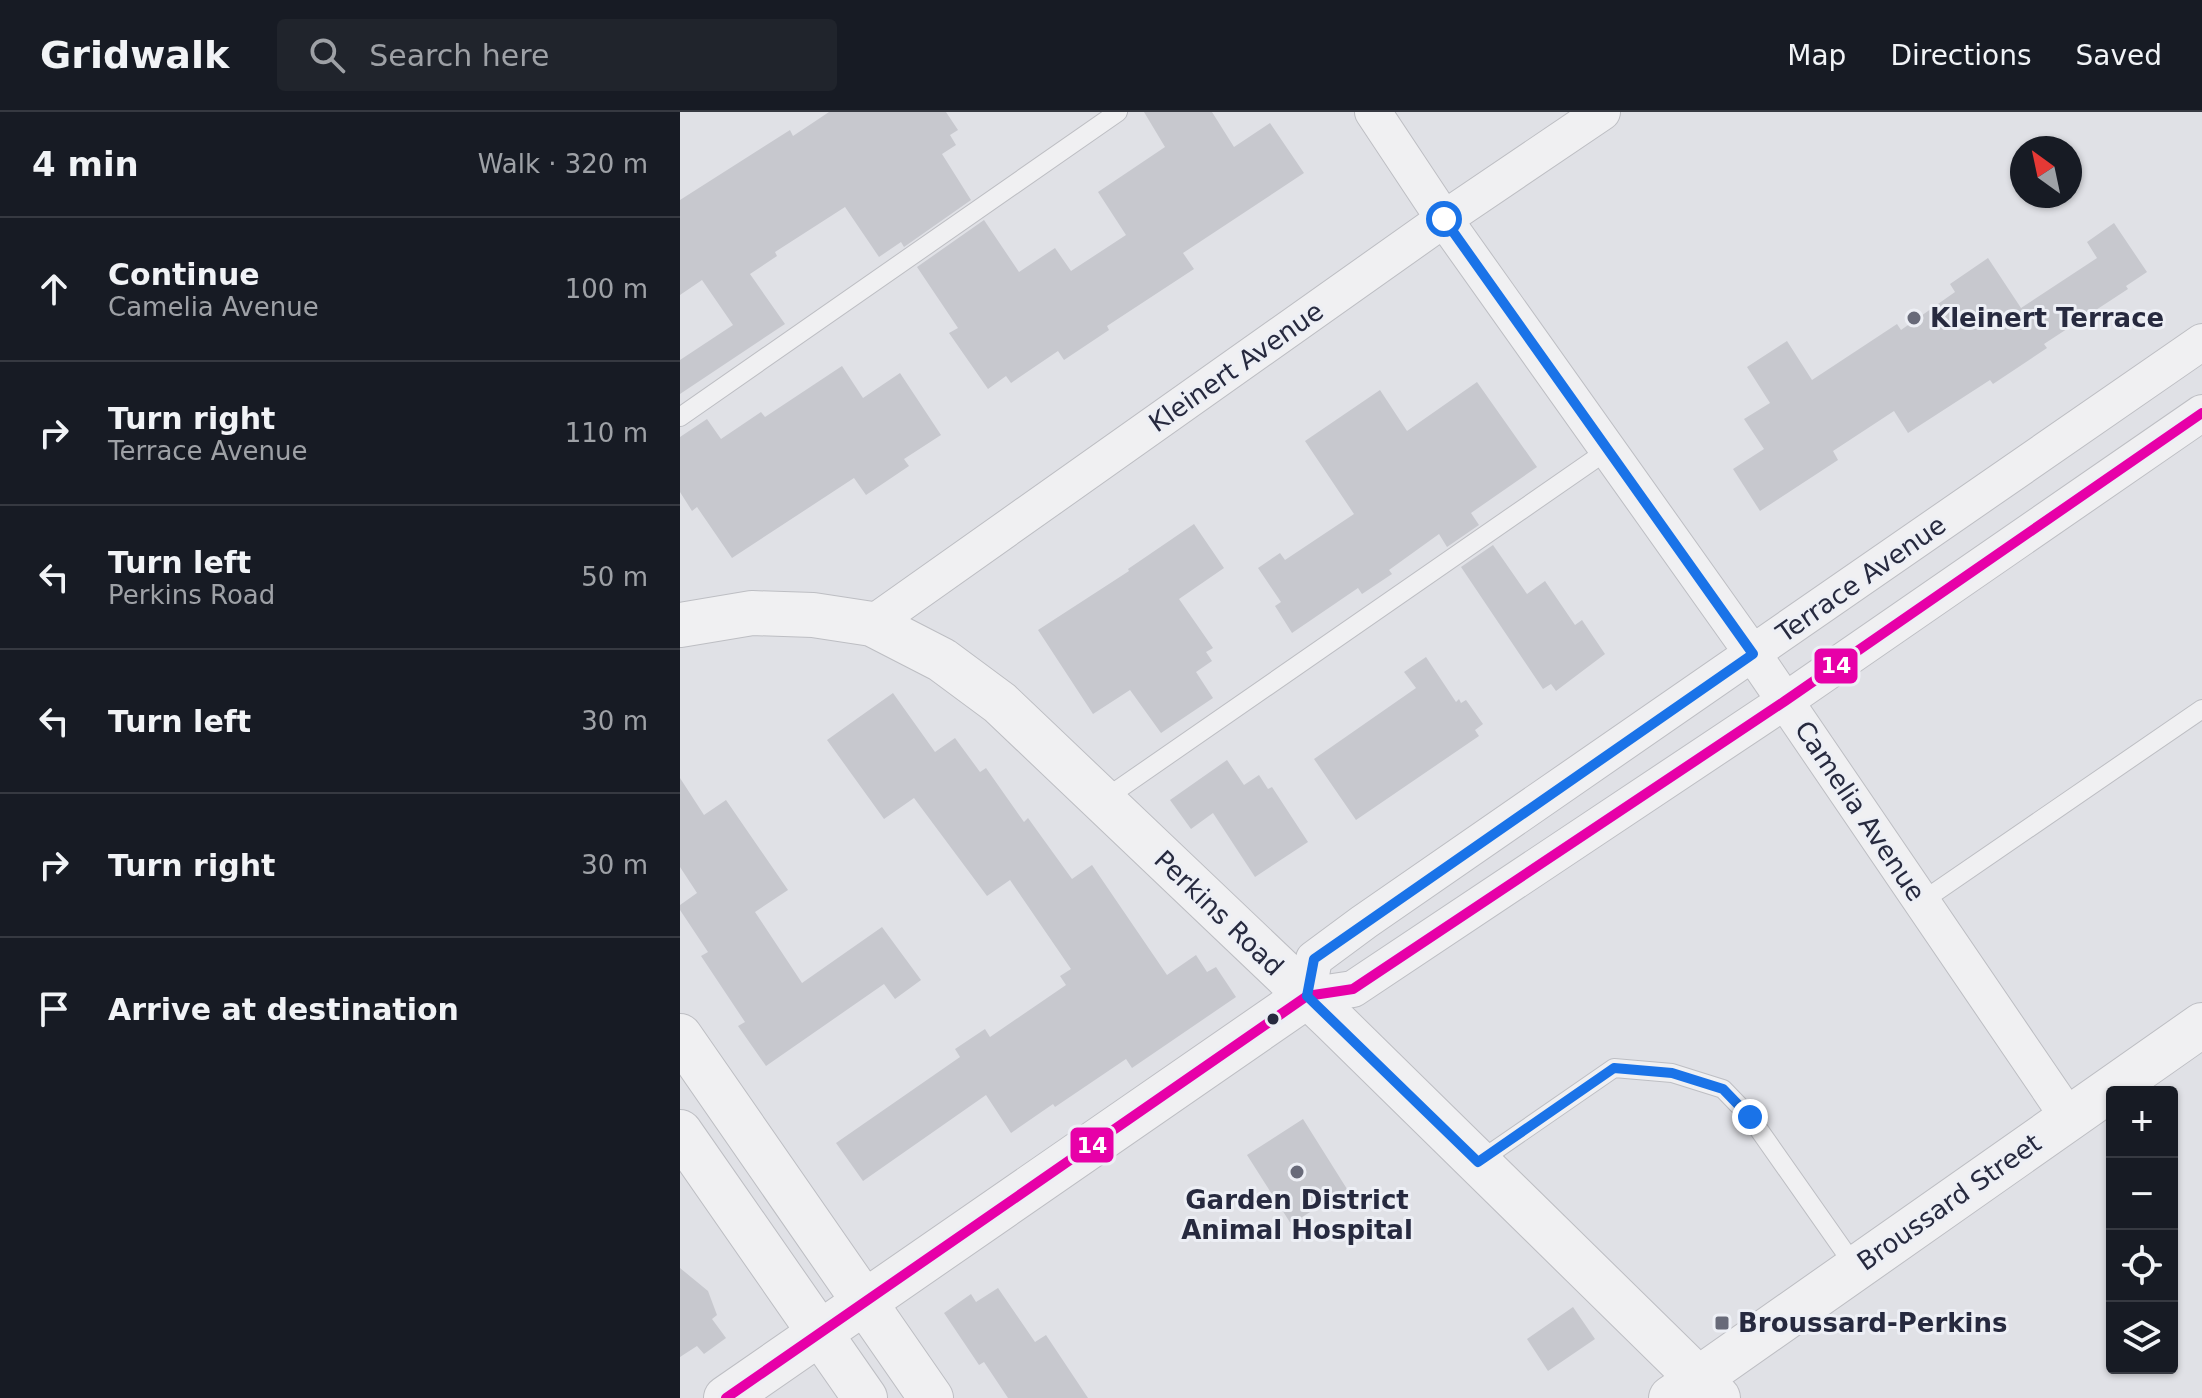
<!DOCTYPE html>
<html lang="en">
<head>
<meta charset="utf-8">
<style>
  :root { --surface:#171b24; --page:#20242c; --text:#f1f3f6; --muted:#9ea1a6; --line:#363941 }
  body { margin:0; font-family:"DejaVu Sans",sans-serif; background:var(--page); color:var(--text) }
  .controls { position:absolute; right:24px; bottom:24px; display:grid; overflow:hidden; border-radius:8px; box-shadow:0 2px 6px #0004 }
  .controls button { width:72px; height:72px; display:grid; place-items:center; padding:0; border:0; border-bottom:2px solid var(--line); background:var(--surface); color:var(--text); font:40px sans-serif }
  .compass { position:absolute; left:1330px; top:24px; width:72px; height:72px; border-radius:50%; background:var(--surface); box-shadow:0 2px 6px #0004; rotate:327deg }
  .stop { position:absolute; width:24px; height:24px; margin:-18px; border:6px solid #1a73e8; border-radius:50%; background:#fff }
  .stop.end { background:#1a73e8; border-color:#fff; box-shadow:0 2px 8px #0008 }
  .list { margin:0; padding:0; list-style:none }
  h2 { display:flex; justify-content:space-between; align-items:center; height:104px; margin:0; padding:0 32px; font-size:34px }
  h2 small { font-size:26px; font-weight:400; color:var(--muted) }
  .list li { display:grid; grid-template-columns:52px 1fr auto; gap:24px; align-items:center; box-sizing:border-box; height:144px; padding:0 32px; border-top:2px solid var(--line) }
  .list b { display:block; font-size:30px; white-space:nowrap }
  .list p { margin:0; font-size:26px; white-space:nowrap; color:var(--muted) }
  .list em { font-size:26px; font-style:normal; color:var(--muted) }
  .icon { flex:none; width:44px; height:44px; fill:none; stroke:currentColor; stroke-width:2; stroke-linecap:round; stroke-linejoin:round }
  .map { position:relative; flex:none; width:1522px; height:1286px; overflow:hidden }
  header { display:flex; align-items:center; gap:48px; box-sizing:border-box; height:112px; padding:0 40px; background:var(--surface); border-bottom:2px solid var(--line) }
  header strong { font-size:38px }
  nav { display:flex; gap:44px; margin-inline-start:auto; font-size:28px }
  .search { width:560px; height:72px; background:var(--page); display:flex; align-items:center; gap:20px; box-sizing:border-box; padding:0 28px; border-radius:8px; color:var(--muted); font-size:30px }
  main { display:flex }
  aside { flex:1; background:var(--surface) }
  .map>svg:first-child { display:block }
  .building { fill:#c7c8ce }
  .lines { fill:none; stroke-linecap:round; stroke-linejoin:round }
  .service-casing { stroke:#bdbec3; stroke-width:20 }
  .minor-casing { stroke:#bdbec3; stroke-width:38 }
  .tertiary-casing { stroke:#bdbec3; stroke-width:46 }
  .service { stroke:#f0f0f2; stroke-width:18 }
  .minor { stroke:#f0f0f2; stroke-width:36 }
  .tertiary { stroke:#f0f0f2; stroke-width:44 }
  .bus-1-casing { stroke:#edeff5; stroke-width:16 }
  .bus-1 { stroke:#e700a8; stroke-width:10 }
  .route { stroke:#1a73e8; stroke-width:10 }
  .poi-dot { fill:#686a79; stroke:#edeff5; stroke-width:3 }
  .bus-dot { fill:#272a3f; stroke:#edeff5; stroke-width:3 }
  .labels { text-anchor:middle; stroke-width:6; stroke-linejoin:round; paint-order:stroke }
  .poi-label { font-size:26px; font-weight:bold; fill:#272a3f; stroke:#edeff5; text-anchor:start }
  .street-label { font-size:26px; fill:#272a3f; stroke:#edeff5 }
  .line-badge { stroke:#edeff5; stroke-width:3 }
  .badge-label { font-size:22px; text-anchor:middle; font-weight:bold; fill:#fff }
</style>
</head>
<body>
<header>
<strong>Gridwalk</strong>
<div class="search"><svg class="icon" aria-label="search" viewBox="0 0 24 24"><circle cx="10" cy="10" r="6"/><path d="M15 15l6 6"/></svg>Search here</div>
<nav><a>Map</a><a>Directions</a><a>Saved</a></nav>
</header>
<main>
<aside>
<h2>4 min<small>Walk · 320 m</small></h2>
<ul class="list">
<li><svg class="icon" aria-label="ahead" viewBox="0 0 24 24"><path d="M12 20V5M6 11l6-6 6 6"/></svg><div><b>Continue</b><p>Camelia Avenue</p></div><em>100 m</em></li>
<li><svg class="icon" aria-label="right" viewBox="0 0 24 24"><path d="M7 20v-9h11M14 6l5 5-5 5"/></svg><div><b>Turn right</b><p>Terrace Avenue</p></div><em>110 m</em></li>
<li><svg class="icon" aria-label="left" viewBox="0 0 24 24"><path d="M17 20v-9H6M10 6l-5 5 5 5"/></svg><div><b>Turn left</b><p>Perkins Road</p></div><em>50 m</em></li>
<li><svg class="icon" aria-label="left" viewBox="0 0 24 24"><path d="M17 20v-9H6M10 6l-5 5 5 5"/></svg><div><b>Turn left</b></div><em>30 m</em></li>
<li><svg class="icon" aria-label="right" viewBox="0 0 24 24"><path d="M7 20v-9h11M14 6l5 5-5 5"/></svg><div><b>Turn right</b></div><em>30 m</em></li>
<li><svg class="icon" aria-label="arrive" viewBox="0 0 24 24"><path d="M6 21V4h12l-3 4 3 4H6"/></svg><div><b>Arrive at destination</b></div></li>
</ul>
</aside>
<div class="map">
<svg width="1522" height="1286" viewBox="0 0 1522 1286">
  <rect width="100%" height="100%" fill="#e0e1e6"/>
  <path class="building" d="M 149,0 L 266,0 L 278,18 L 270,23 L 276,33 L 262,42 L 291,88 L 224,135 L 221,130 L 199,145 L 165,95 L 95,140 L 97,144 L 70,162 L 105,212 L 0,282 L 0,248 L 53,213 L 22,168 L 0,183 L 0,88 L 110,18 L 113,24 Z
    M 464,0 L 532,0 L 554,35 L 590,11 L 624,61 L 503,141 L 514,157 L 427,214 L 429,218 L 384,248 L 378,239 L 331,271 L 326,264 L 308,277 L 269,221 L 278,216 L 237,155 L 304,108 L 339,160 L 375,136 L 391,159 L 446,123 L 418,80 L 485,35 Z
    M 1434,111 L 1467,160 L 1446,174 L 1448,177 L 1364,232 L 1367,236 L 1313,272 L 1310,268 L 1228,321 L 1214,299 L 1153,339 L 1158,348 L 1080,399 L 1053,357 L 1084,337 L 1064,307 L 1090,291 L 1067,255 L 1107,229 L 1132,268 L 1217,212 L 1221,218 L 1275,180 L 1270,172 L 1308,146 L 1341,196 L 1417,146 L 1407,130 Z
    M 162,254 L 183,286 L 220,261 L 261,323 L 224,347 L 229,354 L 186,383 L 174,366 L 52,446 L 17,395 L 12,399 L 0,380 L 0,325 L 27,307 L 41,327 L 81,300 L 85,305 Z
    M 797,270 L 857,355 L 791,401 L 799,413 L 767,435 L 759,422 L 709,458 L 712,462 L 682,482 L 678,476 L 612,521 L 595,494 L 601,490 L 578,456 L 600,441 L 605,448 L 674,402 L 625,329 L 700,278 L 727,319 Z
    M 514,412 L 544,456 L 499,487 L 533,536 L 526,540 L 532,549 L 516,560 L 533,586 L 481,621 L 450,578 L 413,602 L 358,518 L 449,459 L 448,457 Z
    M 813,433 L 847,482 L 865,469 L 895,513 L 902,508 L 925,542 L 876,579 L 871,572 L 863,577 L 781,455 Z
    M 746,545 L 776,590 L 779,587 L 781,591 L 786,588 L 803,612 L 795,618 L 799,624 L 676,708 L 634,647 L 736,576 L 724,560 Z
    M 213,581 L 255,640 L 275,626 L 300,660 L 306,656 L 344,710 L 348,706 L 392,767 L 412,753 L 487,863 L 516,843 L 527,860 L 536,855 L 556,885 L 452,956 L 446,947 L 375,995 L 373,992 L 331,1021 L 306,983 L 183,1069 L 156,1031 L 280,945 L 275,937 L 305,917 L 310,925 L 386,873 L 380,864 L 391,857 L 330,768 L 307,784 L 234,686 L 204,707 L 147,628 Z
    M 547,648 L 564,673 L 579,663 L 588,677 L 592,675 L 628,730 L 575,765 L 533,701 L 511,717 L 490,688 Z
    M 0,666 L 24,703 L 46,688 L 108,778 L 75,800 L 122,871 L 202,815 L 241,868 L 215,887 L 204,872 L 86,954 L 58,914 L 65,910 L 21,844 L 28,840 L 0,798 L 0,793 L 17,781 L 0,755 Z
    M 623,1007 L 667,1077 L 611,1112 L 567,1043 Z
    M 0,1156 L 28,1179 L 37,1203 L 32,1207 L 46,1226 L 24,1242 L 17,1234 L 0,1245 Z
    M 318,1176 L 355,1230 L 366,1223 L 408,1286 L 328,1286 L 304,1250 L 299,1253 L 264,1201 L 291,1182 L 296,1190 Z
    M 893,1195 L 915,1227 L 868,1259 L 847,1227 Z"/>
  <g class="lines">
    <g class="service-casing">
      <path id="service" d="M 0,305 L 438,0
        M 423,688 L 928,338
        M 1241,790 L 1522,597
        M 798,1050 L 934,956 L 992,961 L 1043,977 L 1070,1005 L 1176,1156"/>
    </g>
    <g class="minor-casing">
      <path id="minor" d="M 693,0 L 764,107 L 1073,542 L 1389,1006
        M 1522,230 L 684,810 L 634,847 L 627,884 L 673,877 L 1105,589 L 1522,301
        M 192,512 L 764,107 L 922,0"/>
    </g>
    <g class="tertiary-casing">
      <path id="tertiary" d="M 0,513 L 72,501 L 133,503 L 192,512 L 262,548 L 320,591 L 653,908 L 1038,1286
        M 0,924 L 251,1286
        M 0,1020 L 185,1286
        M 46,1286 L 627,884
        M 991,1286 L 1522,913"/>
    </g>
    <use href="#service" class="service"/>
    <use href="#minor" class="minor"/>
    <use href="#tertiary" class="tertiary"/>
    <g class="bus-1-casing">
      <path id="bus-1" d="M 46,1286 L 627,884 L 673,877 L 1105,589 L 1522,301"/>
    </g>
    <use href="#bus-1" class="bus-1"/>
  </g>
  <g class="lines">
    <path class="route" d="M 764,107 L 1073,542 L 634,847 L 627,884 L 798,1050 L 934,956 L 992,961 L 1043,977 L 1070,1005"/>
  </g>
  <g class="poi-dot">
    <circle cx="1234" cy="206" r="8"/>
    <circle cx="617" cy="1060" r="8"/>
    <rect x="1034" y="1203" width="16" height="16" rx="4"/>
  </g>
  <circle class="bus-dot" cx="593" cy="907" r="7"/>
  <g class="labels">
    <g class="poi-label">
      <text x="1250" y="215">Kleinert Terrace</text>
      <text x="617" y="1097" text-anchor="middle">Garden District<tspan x="617" dy="30">Animal Hospital</tspan></text>
      <text x="1058" y="1220">Broussard-Perkins</text>
    </g>
    <g class="street-label">
      <text transform="translate(556 255) rotate(-35)" y="9">Kleinert Avenue</text>
      <text transform="translate(1181 467) rotate(-35)" y="9">Terrace Avenue</text>
      <text transform="translate(1180 699) rotate(56)" y="9">Camelia Avenue</text>
      <text transform="translate(539 801) rotate(44)" y="9">Perkins Road</text>
      <text transform="translate(1269 1090) rotate(-35)" y="9">Broussard Street</text>
    </g>
  </g>
  <g class="line-badge">
    <rect x="1133" y="535" width="46" height="38" rx="8" fill="#e700a8"/>
    <rect x="389" y="1014" width="46" height="38" rx="8" fill="#e700a8"/>
  </g>
  <g class="badge-label">
    <text x="1156" y="561">14</text>
    <text x="412" y="1041">14</text>
  </g>
</svg>
<div class="controls">
<button>+</button>
<button>−</button>
<button><svg class="icon" aria-label="locate" viewBox="0 0 24 24"><circle cx="12" cy="12" r="6"/><path d="M12 2v4M12 18v4M2 12h4M18 12h4"/></svg></button>
<button><svg class="icon" aria-label="layers" viewBox="0 0 24 24"><path d="M12 4l9 5-9 5-9-5zM3 14l9 5 9-5"/></svg></button>
</div>
<svg class="compass" viewBox="-18 -18 36 36"><path d="M0-13l5 13h-10z" fill="#e53935"/><path d="M0 13l5-13h-10z" fill="#9ea1a6"/></svg>
<div class="stop" style="left:764px;top:107px"></div>
<div class="stop end" style="left:1070px;top:1005px"></div>
</div>
</main>
</body>
</html>
